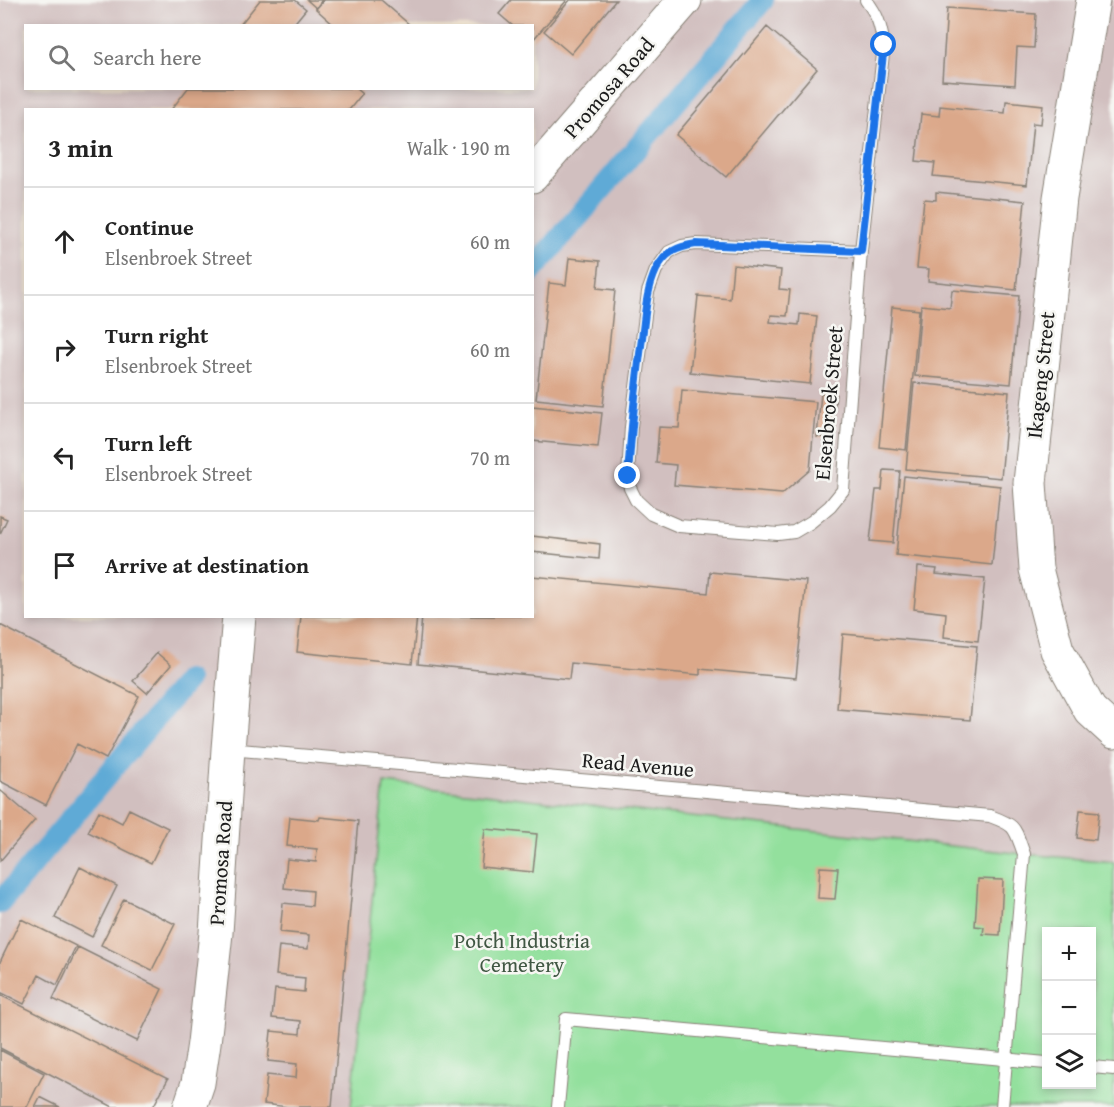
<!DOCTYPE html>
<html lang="en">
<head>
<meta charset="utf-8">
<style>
  :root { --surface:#fff; --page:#f2f2f2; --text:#222; --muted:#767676; --line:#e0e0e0 }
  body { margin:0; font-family:"Gentium Book Plus",serif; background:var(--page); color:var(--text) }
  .controls { position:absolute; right:18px; bottom:18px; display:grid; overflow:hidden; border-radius:0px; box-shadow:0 3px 9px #0003 }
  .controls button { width:54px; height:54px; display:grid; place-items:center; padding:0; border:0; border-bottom:2px solid var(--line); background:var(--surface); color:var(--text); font:30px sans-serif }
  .stop { position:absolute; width:18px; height:18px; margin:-14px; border:4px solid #1a73e8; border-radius:50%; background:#fff }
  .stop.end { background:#1a73e8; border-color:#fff; box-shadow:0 2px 6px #0008 }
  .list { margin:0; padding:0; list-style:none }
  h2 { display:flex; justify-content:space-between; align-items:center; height:78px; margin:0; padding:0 24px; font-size:26px }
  h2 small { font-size:20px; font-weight:400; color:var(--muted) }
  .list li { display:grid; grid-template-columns:39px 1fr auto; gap:18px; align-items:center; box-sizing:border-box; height:108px; padding:0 24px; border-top:2px solid var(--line) }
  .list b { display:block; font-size:22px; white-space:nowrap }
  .list p { margin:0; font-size:20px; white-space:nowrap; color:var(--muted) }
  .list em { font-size:20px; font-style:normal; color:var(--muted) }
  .icon { flex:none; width:33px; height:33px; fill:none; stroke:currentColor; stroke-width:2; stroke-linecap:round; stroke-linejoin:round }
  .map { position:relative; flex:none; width:1114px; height:1107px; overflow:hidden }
  .search { position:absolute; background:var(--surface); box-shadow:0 3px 9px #0003; left:24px; top:24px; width:510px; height:66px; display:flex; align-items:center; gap:15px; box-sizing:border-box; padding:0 21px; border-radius:0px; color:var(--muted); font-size:22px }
  .panel { position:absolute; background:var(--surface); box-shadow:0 3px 9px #0003; left:24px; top:108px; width:510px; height:510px; border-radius:0px }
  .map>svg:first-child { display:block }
  .industrial { fill:#d1bfbf; fill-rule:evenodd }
  .green { fill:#93e09d; stroke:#587e5c; stroke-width:1.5; fill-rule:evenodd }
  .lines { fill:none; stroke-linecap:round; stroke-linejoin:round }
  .canal { stroke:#5eaad6; stroke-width:22 }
  .building { fill:#dba88a }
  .lane-casing { stroke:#888076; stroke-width:14 }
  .secondary-casing { stroke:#888076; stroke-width:35 }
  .lane { stroke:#fff; stroke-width:12 }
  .secondary { stroke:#fff; stroke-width:33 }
  .route { stroke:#1a73e8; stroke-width:8 }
  .labels { text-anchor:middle; stroke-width:5; stroke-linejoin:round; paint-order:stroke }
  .street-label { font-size:21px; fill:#1c1c1c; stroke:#f6f6f2 }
  .park-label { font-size:21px; fill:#405743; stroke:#f6f6f2 }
</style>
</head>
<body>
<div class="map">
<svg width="1114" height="1107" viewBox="0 0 1114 1107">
  <rect width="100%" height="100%" fill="#f6f6f2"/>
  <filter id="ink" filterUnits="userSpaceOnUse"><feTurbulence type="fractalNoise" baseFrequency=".0167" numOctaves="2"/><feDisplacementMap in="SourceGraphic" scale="12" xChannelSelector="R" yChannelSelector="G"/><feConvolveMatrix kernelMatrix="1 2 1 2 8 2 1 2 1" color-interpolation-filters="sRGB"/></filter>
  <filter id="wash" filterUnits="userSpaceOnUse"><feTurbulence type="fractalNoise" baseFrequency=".008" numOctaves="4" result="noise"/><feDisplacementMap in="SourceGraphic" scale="24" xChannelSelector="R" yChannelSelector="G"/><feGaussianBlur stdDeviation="1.35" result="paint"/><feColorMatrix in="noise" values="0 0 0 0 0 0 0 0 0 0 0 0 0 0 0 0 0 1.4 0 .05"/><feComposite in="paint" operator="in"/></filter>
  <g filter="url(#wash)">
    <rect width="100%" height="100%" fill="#f3e5d0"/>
    <path class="industrial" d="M 0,0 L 1114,0 L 1114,1107 L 0,1107 ZM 26,26 L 532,26 L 532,88 L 26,88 ZM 26,110 L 532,110 L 532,616 L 26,616 ZM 1046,932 L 1092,932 L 1092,1084 L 1046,1084 Z"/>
    <path class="green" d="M 384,783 L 1024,854 L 1114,862 L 1114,1107 L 351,1107 ZM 1046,932 L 1092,932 L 1092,1084 L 1046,1084 Z"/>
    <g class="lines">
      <path class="canal" d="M 532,271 L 763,0
        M 0,903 L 187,680"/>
    </g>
    <g id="blocks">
      <path class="building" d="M 260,0 L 295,0 L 306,9 L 292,26 L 239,26 Z
        M 307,0 L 322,0 L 316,8 Z
        M 324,0 L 381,0 L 411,26 L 335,26 L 316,9 Z
        M 511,0 L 567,0 L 532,41 L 532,26 L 513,26 L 499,14 Z
        M 570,0 L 616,0 L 571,54 L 544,31 Z
        M 947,8 L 1036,14 L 1034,48 L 1017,47 L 1015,85 L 942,80 Z
        M 767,27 L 817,69 L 726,177 L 676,135 Z
        M 188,88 L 355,88 L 362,94 L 349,110 L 171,110 Z
        M 1006,101 L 1043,105 L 1041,124 L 1033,123 L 1027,185 L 933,176 L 935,163 L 916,161 L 921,114 L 939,116 L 940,106 L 1005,113 Z
        M 936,192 L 1025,201 L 1016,290 L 928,281 L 929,269 L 917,268 L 924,199 L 936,200 Z
        M 569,258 L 600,261 L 597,288 L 615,290 L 603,406 L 536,399 L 549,283 L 566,285 Z
        M 733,265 L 781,270 L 779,289 L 790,290 L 787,316 L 771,315 L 770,322 L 799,325 L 800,314 L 817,316 L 810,384 L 690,372 L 698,296 L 730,299 Z
        M 952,290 L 1019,296 L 1011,384 L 915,376 L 921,305 L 950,308 Z
        M 892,307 L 919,310 L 906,450 L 879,447 Z
        M 914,383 L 1009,392 L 1001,478 L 906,469 Z
        M 682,390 L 816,402 L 810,470 L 782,494 L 674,485 L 676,465 L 656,463 L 659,427 L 679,428 Z
        M 821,393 L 836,394 L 832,438 L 817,437 Z
        M 532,406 L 602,413 L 598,447 L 532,441 Z
        M 884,470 L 900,471 L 893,543 L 870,541 L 876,490 L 882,490 Z
        M 904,476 L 1000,486 L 992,565 L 896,555 Z
        M 0,516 L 7,519 L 0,534 Z
        M 532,536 L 600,544 L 599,559 L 532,552 Z
        M 918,567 L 937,569 L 936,574 L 985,579 L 978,641 L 944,637 L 946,613 L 914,609 Z
        M 710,572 L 806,581 L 796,678 L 700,669 L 700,675 L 571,663 L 569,679 L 418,664 L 422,616 L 532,616 L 532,576 L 708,593 Z
        M 301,616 L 417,616 L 412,664 L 297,652 Z
        M 0,625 L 139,696 L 106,759 L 77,744 L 46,805 L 0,781 Z
        M 843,634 L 977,646 L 970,720 L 837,709 Z
        M 157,653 L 171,665 L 147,693 L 133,681 Z
        M 0,790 L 35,820 L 0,861 Z
        M 129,809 L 168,828 L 151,863 L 88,832 L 99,811 L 122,823 Z
        M 1080,810 L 1099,812 L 1096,840 L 1077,838 Z
        M 290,817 L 319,820 L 320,817 L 358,821 L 332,1107 L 288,1107 L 264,1104 L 267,1075 L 296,1078 L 297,1064 L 268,1061 L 271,1031 L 300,1034 L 301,1021 L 272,1018 L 275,989 L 304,992 L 305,978 L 276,975 L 279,946 L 308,949 L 309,935 L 280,932 L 283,903 L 312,906 L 313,891 L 284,888 L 287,859 L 316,862 L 317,849 L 287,846 Z
        M 485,829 L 537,834 L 533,872 L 481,867 Z
        M 80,867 L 117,886 L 92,937 L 55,918 Z
        M 820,867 L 838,868 L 835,899 L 818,898 Z
        M 978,879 L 1003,880 L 1000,935 L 983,934 L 984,927 L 975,926 Z
        M 124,899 L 175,924 L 152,970 L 101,945 Z
        M 21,919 L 76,946 L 57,985 L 39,975 L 24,1004 L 0,992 L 0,962 Z
        M 78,947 L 162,989 L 137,1041 L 53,999 Z
        M 0,995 L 168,1079 L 153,1107 L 113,1107 L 0,1048 Z
        M 0,1050 L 44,1073 L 27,1107 L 0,1107 Z
        M 40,1097 L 60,1107 L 35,1107 Z"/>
    </g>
  </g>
  <g filter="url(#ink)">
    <use href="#blocks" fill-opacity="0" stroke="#888076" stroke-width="1.5"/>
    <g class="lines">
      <g class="lane-casing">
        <path id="lane" d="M 861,251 L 696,244 L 682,246 L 669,252 L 656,270 L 648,292 L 631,427 L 628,476 L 630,488 L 636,500 L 651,514 L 679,526 L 778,534 L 794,532 L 811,522 L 830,506 L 843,490 L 861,251 L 884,45 C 880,25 879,17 866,0
          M 229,749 L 990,816 C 1017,826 1014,827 1024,854 L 1002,1107
          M 1092,1067 L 1114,1069
          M 558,1107 L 566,1019 L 1046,1063"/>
      </g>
      <g class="secondary-casing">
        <path id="secondary" d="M 1093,0 L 1060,198 L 1030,483 L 1036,569 L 1057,650 L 1090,710 L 1114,732
          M 532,176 L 685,0
          M 190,1107 L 198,1083 L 204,1043 L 216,933 L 228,749 L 239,616"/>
      </g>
      <use href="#lane" class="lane"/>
      <use href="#secondary" class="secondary"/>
    </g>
  </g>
  <g class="lines" filter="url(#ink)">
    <path class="route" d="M 628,476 C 631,430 636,384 642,338 C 645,316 646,291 656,270 C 665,252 677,247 696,244 L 861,251 L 884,45"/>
  </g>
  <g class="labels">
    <g class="street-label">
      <text transform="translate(609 88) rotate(-49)" y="7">Promosa Road</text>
      <text transform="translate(1041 375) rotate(-84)" y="7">Ikageng Street</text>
      <text transform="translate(829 403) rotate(-85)" y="7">Elsenbroek Street</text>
      <text transform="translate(638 765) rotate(5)" y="7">Read Avenue</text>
      <text transform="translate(221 863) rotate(-86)" y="7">Promosa Road</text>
    </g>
    <g class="park-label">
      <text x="522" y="948">Potch Industria<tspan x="522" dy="24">Cemetery</tspan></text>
    </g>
  </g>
</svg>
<div class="controls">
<button>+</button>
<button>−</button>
<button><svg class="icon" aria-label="layers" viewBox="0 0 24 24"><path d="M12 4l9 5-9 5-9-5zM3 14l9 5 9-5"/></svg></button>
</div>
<div class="stop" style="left:884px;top:45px"></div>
<div class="stop end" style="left:628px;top:476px"></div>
<div class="search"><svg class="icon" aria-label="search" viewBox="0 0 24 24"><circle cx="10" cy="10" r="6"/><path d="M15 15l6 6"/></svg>Search here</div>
<section class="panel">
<h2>3 min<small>Walk · 190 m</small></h2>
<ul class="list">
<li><svg class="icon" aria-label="ahead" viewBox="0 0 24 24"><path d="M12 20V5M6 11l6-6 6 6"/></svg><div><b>Continue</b><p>Elsenbroek Street</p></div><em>60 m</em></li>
<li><svg class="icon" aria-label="right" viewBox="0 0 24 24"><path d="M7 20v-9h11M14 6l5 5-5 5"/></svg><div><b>Turn right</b><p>Elsenbroek Street</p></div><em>60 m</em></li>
<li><svg class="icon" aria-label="left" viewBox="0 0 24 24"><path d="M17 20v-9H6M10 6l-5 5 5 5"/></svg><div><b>Turn left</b><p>Elsenbroek Street</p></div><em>70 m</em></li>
<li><svg class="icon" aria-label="arrive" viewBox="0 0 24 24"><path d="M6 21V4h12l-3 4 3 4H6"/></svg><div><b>Arrive at destination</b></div></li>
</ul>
</section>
</div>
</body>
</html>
